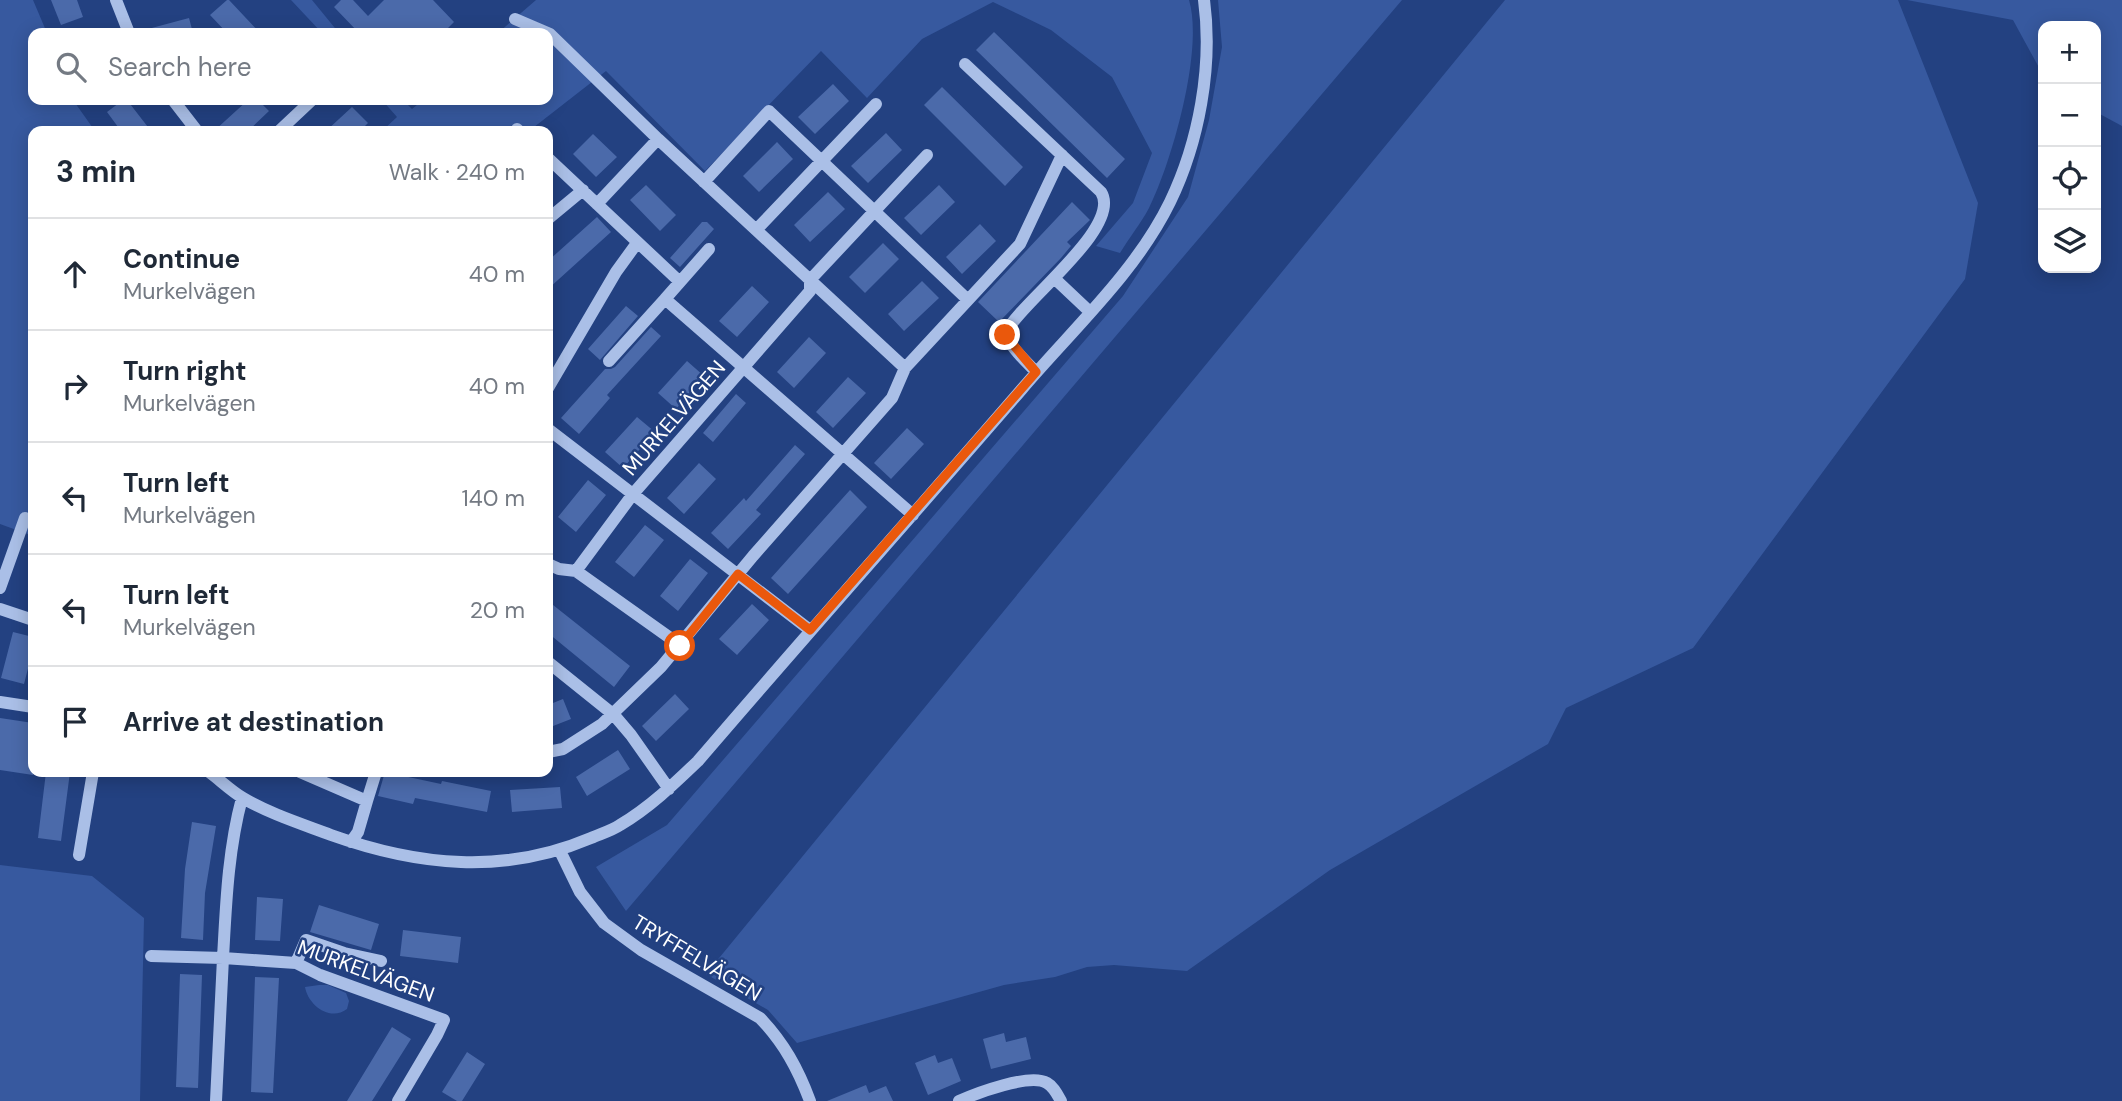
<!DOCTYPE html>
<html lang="en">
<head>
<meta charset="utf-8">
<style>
  :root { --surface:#fff; --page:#f2f2f3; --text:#1f2937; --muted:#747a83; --line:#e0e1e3 }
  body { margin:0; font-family:"DM Sans",sans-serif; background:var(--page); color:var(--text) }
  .controls { position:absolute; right:21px; top:21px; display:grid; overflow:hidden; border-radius:14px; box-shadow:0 4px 18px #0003 }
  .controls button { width:63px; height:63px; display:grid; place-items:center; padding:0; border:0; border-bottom:2px solid var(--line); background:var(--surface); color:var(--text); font:35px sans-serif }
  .stop { position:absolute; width:21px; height:21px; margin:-16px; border:5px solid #ea580c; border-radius:50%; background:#fff }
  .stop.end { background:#ea580c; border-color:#fff; box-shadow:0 2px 7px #0008 }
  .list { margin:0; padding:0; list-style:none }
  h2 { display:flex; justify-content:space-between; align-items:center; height:91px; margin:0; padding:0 28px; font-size:30px }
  h2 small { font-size:23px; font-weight:400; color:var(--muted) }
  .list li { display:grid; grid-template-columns:46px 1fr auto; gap:21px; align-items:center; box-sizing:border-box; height:112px; padding:0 28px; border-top:2px solid var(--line) }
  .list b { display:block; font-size:26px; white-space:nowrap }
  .list p { margin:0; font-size:23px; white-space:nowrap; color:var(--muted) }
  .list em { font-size:23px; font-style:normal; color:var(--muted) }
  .icon { flex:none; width:38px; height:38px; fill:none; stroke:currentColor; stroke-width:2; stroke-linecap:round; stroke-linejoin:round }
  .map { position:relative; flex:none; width:2122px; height:1101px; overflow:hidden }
  .search { position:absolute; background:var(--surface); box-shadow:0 4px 18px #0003; left:28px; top:28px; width:525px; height:77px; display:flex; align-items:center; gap:18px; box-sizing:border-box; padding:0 24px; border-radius:14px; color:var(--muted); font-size:26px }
  .panel { position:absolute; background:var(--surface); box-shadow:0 4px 18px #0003; left:28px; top:126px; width:525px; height:651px; border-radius:14px }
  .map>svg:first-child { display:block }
  .green { fill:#37599f }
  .building { fill:#4b6aaa }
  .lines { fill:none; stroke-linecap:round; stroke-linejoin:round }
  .minor { stroke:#aabfe7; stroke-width:12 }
  .route { stroke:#ea580c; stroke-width:9 }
  .labels { text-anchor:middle; stroke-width:5; stroke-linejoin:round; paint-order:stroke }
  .street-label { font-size:21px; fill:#fff; stroke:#234181 }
</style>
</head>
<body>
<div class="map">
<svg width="2122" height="1101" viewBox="0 0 2122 1101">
  <rect width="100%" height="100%" fill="#234181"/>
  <path class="green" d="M 0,0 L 33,0 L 47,33 L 33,33 L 33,100 L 73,100 L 95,131 L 33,131 L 33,536 L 0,524 Z
    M 291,0 L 312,0 L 339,33 L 322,33 Z
    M 536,0 L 1189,0 C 1204,49 1172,162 1149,208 C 1141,223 1129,238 1120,253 L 1096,246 L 1133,203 L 1152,153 L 1112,77 L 1051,30 L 993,2 L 922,39 L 867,98 L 821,51 L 705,171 L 606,71 L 529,131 L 382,131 L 397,117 L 382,100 L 403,100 L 412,109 L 423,100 L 548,100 L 548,33 L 498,33 Z
    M 1218,0 L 1402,0 L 626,911 L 596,867 L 667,825 L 1123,296 L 1188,197 L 1209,120 L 1222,47 Z
    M 1505,0 L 1898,0 L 1978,203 L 1965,279 L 1693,648 L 1566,708 L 1548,744 L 1330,870 L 1187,971 L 1114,965 L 1087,967 L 1055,977 L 1004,985 L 797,1043 L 768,1010 L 706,974 Z
    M 1907,0 L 2122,0 L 2122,126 L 2096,112 L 2096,26 L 2043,26 L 2043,75 L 2013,20 Z
    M 0,865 L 92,876 L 144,918 L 140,1101 L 0,1101 Z
    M 319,985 L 328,985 L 346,993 L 349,1001 L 347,1009 C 330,1022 308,1005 305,987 Z"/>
  <path class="building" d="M 51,0 L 77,0 L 83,17 L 61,25 Z
    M 227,0 L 229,0 L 260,33 L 227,33 L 210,15 Z
    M 341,0 L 353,0 L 368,16 L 384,0 L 433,0 L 454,22 L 443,33 L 359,33 L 334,7 Z
    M 189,18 L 193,33 L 149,33 L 148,29 Z
    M 994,32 L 1125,159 L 1107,178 L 976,50 Z
    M 833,84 L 849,101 L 815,134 L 798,117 Z
    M 942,87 L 1023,167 L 1005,186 L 924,105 Z
    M 123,100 L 127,100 L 151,131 L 121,131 L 107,112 Z
    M 248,100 L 258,100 L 269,111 L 248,131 L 214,131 Z
    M 352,107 L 368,123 L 360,131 L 326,131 Z
    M 886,133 L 902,150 L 868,183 L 851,166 Z
    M 593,134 L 617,157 L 596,177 L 573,154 Z
    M 777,142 L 793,159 L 759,192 L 743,176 Z
    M 646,185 L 676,215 L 660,231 L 630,200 Z
    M 939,185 L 955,202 L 921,235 L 904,218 Z
    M 828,192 L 845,209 L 810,242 L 794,225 Z
    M 1072,202 L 1090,220 L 1067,242 L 1071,246 L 1061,258 L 999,322 L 978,302 Z
    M 597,217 L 611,232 L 548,289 L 548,261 Z
    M 702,222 L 707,222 L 714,229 L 680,267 L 670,258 Z
    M 980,224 L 996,241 L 962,274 L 946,257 Z
    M 883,243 L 899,259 L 865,293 L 849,277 Z
    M 922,281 L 939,298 L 904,331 L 888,314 Z
    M 752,286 L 769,302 L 737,337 L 719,321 Z
    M 626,306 L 638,316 L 600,360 L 588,349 Z
    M 651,327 L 661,336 L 607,395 L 610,398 L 579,434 L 561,418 L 605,369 L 611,369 L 615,367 Z
    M 809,337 L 826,353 L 794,388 L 777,372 Z
    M 687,361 L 704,376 L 676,409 L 658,393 Z
    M 848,377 L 866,393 L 833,428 L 816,412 Z
    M 736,394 L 746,403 L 713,442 L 703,433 Z
    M 637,417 L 655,432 L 623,468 L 605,452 Z
    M 907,428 L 924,444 L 891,479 L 874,463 Z
    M 795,445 L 805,454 L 756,510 L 761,514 L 728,549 L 711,533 L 744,498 L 746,501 Z
    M 699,463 L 716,479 L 684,514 L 667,498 Z
    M 588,480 L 606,495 L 576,532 L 558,517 Z
    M 850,490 L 867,507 L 788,594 L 771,578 Z
    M 645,525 L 664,540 L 634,577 L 615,562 Z
    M 690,559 L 708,573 L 678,611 L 660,596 Z
    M 548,601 L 630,666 L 614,687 L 548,633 Z
    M 752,604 L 769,620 L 737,655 L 719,639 Z
    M 13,632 L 33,637 L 33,649 L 24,684 L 1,678 Z
    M 675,694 L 689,709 L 656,741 L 642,726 Z
    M 563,699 L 571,719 L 548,728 L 548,705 Z
    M 0,718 L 33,723 L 33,775 L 0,770 Z
    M 618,750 L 630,769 L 587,796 L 576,777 Z
    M 46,772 L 70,772 L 61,841 L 38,838 Z
    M 385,772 L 441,784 L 442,781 L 491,791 L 487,812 L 415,798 L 413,804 L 378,796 Z
    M 560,787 L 562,808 L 512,812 L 510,790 Z
    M 192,822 L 216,826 L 205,893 L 203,940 L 181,938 L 185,869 Z
    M 257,897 L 283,899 L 280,941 L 255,940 Z
    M 319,905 L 379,924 L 371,950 L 310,932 Z
    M 403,930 L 461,937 L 458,963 L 400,956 Z
    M 180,974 L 202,975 L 198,1088 L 176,1087 Z
    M 255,977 L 279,978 L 273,1093 L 251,1092 Z
    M 392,1027 L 411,1039 L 372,1101 L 347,1101 Z
    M 1004,1033 L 1006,1042 L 1026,1037 L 1031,1059 L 991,1069 L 983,1039 Z
    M 467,1052 L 485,1064 L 462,1101 L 457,1101 L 442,1092 Z
    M 935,1055 L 938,1063 L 952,1058 L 961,1081 L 928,1095 L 915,1063 Z
    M 866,1085 L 869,1093 L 886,1086 L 893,1101 L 827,1101 Z"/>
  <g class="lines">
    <path class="minor" d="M 116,0 L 129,33
      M 515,19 L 550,34 L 658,139 L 905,368
      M 965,64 L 1101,192 C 1123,227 1022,301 1006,332 C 1009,347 1026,361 1036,372
      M 173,100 L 197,131
      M 517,129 L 519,131
      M 279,131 L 312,100
      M 548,158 L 680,282
      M 704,182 L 769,111 L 968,300
      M 597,204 L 658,139
      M 548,219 L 583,190
      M 756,230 L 876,104
      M 709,249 L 665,299 L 913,515
      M 1054,278 L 1089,311
      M 609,361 L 665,299
      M 548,388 L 616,272 L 637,243
      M 548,429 L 810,630
      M 548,564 L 559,569 L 576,571 L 680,645
      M 576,571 L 633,494 L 810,291 L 810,280 L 927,155
      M 0,588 L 25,518
      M 0,609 L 33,620
      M 548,662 L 614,715 L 631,735 L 669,789
      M 0,702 L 33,707
      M 548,752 L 563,749 L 602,724 L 661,667 L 753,556 L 892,398 L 905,368 L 1020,244 L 1062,155
      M 209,772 C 220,780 231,791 243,798 C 270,814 302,824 331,835 C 418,866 504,875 591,838 C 600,834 611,831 620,825 C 649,808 674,784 698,761 C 805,636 915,513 1022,389 C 1072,330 1136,272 1170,202 C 1199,142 1213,66 1204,0
      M 300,772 L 367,801 L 358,832 L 351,842
      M 367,801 L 376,772
      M 560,851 L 580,892 L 604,923 L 641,950 L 760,1018 C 784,1043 798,1069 810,1101
      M 79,855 L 93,772
      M 151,956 L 223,958 C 226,904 228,850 242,798
      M 296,963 L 306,940 L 344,953 L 381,961
      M 216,1101 L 223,958 L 296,963 L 320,975 L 444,1020 L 437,1035 L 398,1101
      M 959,1101 C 977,1093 1030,1073 1047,1083 C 1054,1087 1057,1094 1061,1101"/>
  </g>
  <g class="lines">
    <path class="route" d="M 680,646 L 738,574 L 810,630 L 1036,372 L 1005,335"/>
  </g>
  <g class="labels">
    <g class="street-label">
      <text transform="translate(674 418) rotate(-49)" y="7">MURKELVÄGEN</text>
      <text transform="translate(697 958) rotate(31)" y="7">TRYFFELVÄGEN</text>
      <text transform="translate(366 971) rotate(20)" y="7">MURKELVÄGEN</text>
    </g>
  </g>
</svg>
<div class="controls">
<button>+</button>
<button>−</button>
<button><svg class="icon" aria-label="locate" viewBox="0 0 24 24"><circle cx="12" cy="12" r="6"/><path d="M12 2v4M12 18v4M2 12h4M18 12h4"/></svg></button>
<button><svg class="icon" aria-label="layers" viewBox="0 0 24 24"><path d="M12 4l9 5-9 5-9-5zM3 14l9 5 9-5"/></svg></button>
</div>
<div class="stop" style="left:680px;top:646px"></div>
<div class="stop end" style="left:1005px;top:335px"></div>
<div class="search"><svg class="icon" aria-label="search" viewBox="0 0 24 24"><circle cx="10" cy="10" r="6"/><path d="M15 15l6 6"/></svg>Search here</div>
<section class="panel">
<h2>3 min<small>Walk · 240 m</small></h2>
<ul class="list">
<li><svg class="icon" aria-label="ahead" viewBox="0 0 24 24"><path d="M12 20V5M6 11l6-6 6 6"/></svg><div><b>Continue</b><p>Murkelvägen</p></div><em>40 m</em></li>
<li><svg class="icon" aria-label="right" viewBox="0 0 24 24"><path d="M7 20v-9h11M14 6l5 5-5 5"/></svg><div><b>Turn right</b><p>Murkelvägen</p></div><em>40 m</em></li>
<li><svg class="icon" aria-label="left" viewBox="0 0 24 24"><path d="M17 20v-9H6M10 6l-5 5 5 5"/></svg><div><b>Turn left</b><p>Murkelvägen</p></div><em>140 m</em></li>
<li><svg class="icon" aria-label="left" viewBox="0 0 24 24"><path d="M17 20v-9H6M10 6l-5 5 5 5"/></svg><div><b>Turn left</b><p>Murkelvägen</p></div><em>20 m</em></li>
<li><svg class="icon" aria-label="arrive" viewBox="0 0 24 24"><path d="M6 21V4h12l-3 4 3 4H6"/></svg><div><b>Arrive at destination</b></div></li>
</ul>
</section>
</div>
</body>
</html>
